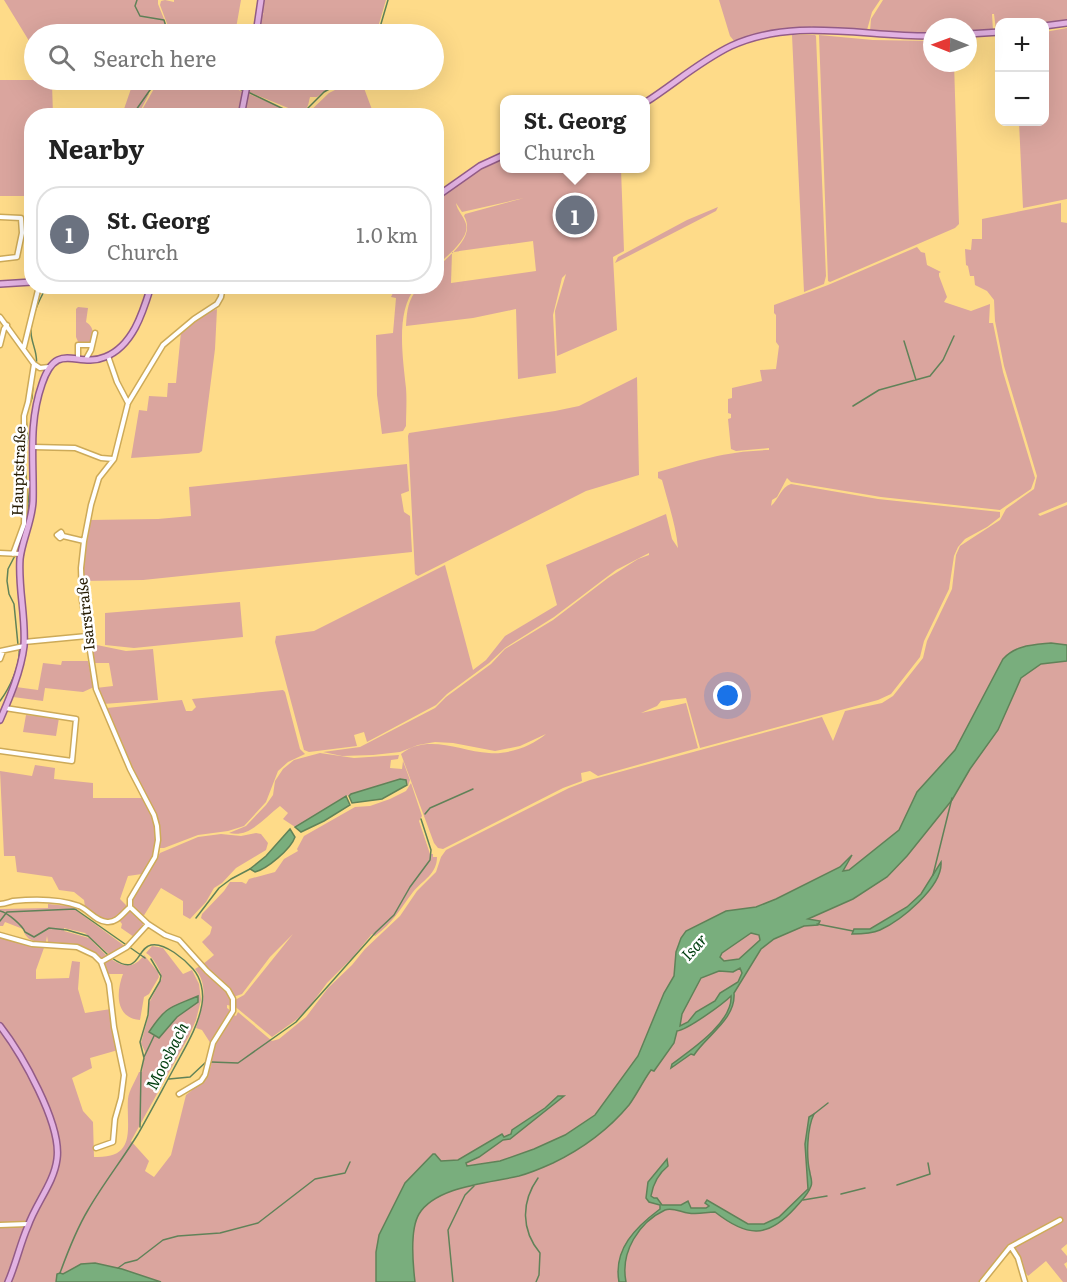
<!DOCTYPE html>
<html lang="en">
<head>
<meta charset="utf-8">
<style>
  :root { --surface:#fff; --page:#f6f6f6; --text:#222; --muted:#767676; --line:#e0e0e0; --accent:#7c3aed }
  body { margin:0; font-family:Literata,serif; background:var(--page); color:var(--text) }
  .controls { position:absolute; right:18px; top:18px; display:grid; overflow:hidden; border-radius:12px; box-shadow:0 6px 24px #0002 }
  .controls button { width:54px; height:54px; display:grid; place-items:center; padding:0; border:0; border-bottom:2px solid var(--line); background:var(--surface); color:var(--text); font:30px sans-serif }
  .compass { position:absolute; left:923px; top:18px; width:54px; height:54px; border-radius:50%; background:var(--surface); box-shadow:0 6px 24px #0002; rotate:271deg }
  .you { position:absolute; left:728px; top:696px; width:21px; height:21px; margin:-15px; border:4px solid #fff; border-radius:50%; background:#1a73e8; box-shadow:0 0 0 9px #1a73e833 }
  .badge { display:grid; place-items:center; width:39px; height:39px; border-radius:50%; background:var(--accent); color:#fff; font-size:20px; font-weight:700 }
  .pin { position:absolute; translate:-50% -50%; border:3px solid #fff; box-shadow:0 2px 6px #0006 }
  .popup { position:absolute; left:500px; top:95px; width:150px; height:78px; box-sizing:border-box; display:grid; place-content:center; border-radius:12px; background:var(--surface); filter:drop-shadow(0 2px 4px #0005); font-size:20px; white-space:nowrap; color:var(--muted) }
  .popup b { font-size:22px; color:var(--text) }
  .popup::after { content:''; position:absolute; left:50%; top:100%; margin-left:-12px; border:12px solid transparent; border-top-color:var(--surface) }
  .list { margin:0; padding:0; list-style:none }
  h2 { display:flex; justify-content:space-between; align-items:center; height:78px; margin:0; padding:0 24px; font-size:26px }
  h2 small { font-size:20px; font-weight:400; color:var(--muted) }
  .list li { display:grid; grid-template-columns:39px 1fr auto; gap:18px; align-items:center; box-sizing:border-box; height:96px; margin:0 12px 12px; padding:0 12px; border:2px solid var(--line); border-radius:24px }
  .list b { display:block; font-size:22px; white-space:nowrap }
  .list p { margin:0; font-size:20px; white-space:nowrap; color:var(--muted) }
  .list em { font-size:20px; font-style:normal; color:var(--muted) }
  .icon { flex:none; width:33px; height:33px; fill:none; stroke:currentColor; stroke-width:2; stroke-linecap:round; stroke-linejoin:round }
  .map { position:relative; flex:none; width:1067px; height:1282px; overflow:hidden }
  .search { position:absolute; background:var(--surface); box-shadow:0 6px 24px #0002; left:24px; top:24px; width:420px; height:66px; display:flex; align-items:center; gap:15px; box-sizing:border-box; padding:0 21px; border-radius:33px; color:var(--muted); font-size:22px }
  .panel { position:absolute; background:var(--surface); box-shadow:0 6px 24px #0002; left:24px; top:108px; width:420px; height:186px; border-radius:24px }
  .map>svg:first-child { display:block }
  .green { fill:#daa59e; fill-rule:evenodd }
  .water { fill:#79ae7d; stroke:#608258; stroke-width:1.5; fill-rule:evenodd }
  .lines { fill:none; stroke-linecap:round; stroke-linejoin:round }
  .stream { stroke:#608258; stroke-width:1.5 }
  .minor-casing { stroke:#cdaa58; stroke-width:7 }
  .major-casing { stroke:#935c87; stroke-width:8 }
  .minor { stroke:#fff; stroke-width:4 }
  .major { stroke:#e2b2e2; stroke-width:5 }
  .labels { text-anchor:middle; stroke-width:5; stroke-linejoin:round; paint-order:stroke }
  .street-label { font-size:15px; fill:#261c03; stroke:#fff }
  .water-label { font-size:16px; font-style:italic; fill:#003e0f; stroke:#fff }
</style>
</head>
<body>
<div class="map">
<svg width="1067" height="1282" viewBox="0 0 1067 1282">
  <rect width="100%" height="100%" fill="#fedb89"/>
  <path class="green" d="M 4,0 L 158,0 L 158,4 L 170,34 L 34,34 L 34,49 Z
    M 165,0 L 174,2 L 174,0 L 241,0 L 235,34 L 171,34 L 160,5 L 161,1 Z
    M 263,0 L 386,0 L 376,34 L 257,34 L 261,15 L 264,14 L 261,12 Z
    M 719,0 L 880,0 L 872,12 L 867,30 L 816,28 L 811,26 L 810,28 L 778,31 L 735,42 L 730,36 Z
    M 883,0 L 1067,0 L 1067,20 L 1045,24 L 1044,22 L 1000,22 L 999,30 L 996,30 L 994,14 L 992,14 L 993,31 L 968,33 L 968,27 L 932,27 L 932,34 L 870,31 L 871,19 Z
    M 1067,28 L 1067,199 L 1023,208 L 1019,122 L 1044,122 L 1045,32 Z
    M 792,35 L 815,35 L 816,36 L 826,276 L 824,284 L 804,292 Z
    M 819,35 L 873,40 L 932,41 L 932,63 L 954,63 L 959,224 L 955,228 L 830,282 L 828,281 Z
    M 0,80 L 45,80 L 52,84 L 53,115 L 32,116 L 31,196 L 0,196 Z
    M 134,80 L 214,80 L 241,91 L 243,93 L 239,115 L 139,115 L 155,87 L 155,81 L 148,93 L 149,94 L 138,115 L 55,116 L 55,113 L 124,109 Z
    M 249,80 L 340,80 L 317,97 L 310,97 C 308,104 309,111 298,112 L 247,91 L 250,88 L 248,88 Z
    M 355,80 L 361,80 L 374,115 L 306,115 L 329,93 Z
    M 247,93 L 298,115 L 242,116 Z
    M 504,158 L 504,168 L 621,169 L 624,251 L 613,257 L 617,330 L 557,356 L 555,311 L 566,274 L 562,278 L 553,315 L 556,373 L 518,379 L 516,309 L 473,318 L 406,326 C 407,310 408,299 419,287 L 436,286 L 437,268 C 450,254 476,237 464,216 L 465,214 L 524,198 L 462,212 L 456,203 C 457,211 464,216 466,224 C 470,239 446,256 437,266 L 437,199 L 466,178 ZM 533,241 L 536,271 L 451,283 L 452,252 Z
    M 1061,203 L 1061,222 L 1067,223 L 1067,502 L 1038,514 L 1040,516 L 1067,505 L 1067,1244 L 1061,1249 L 1067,1256 L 1067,1262 L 1064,1264 L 1067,1269 L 1067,1282 L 1063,1282 L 1046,1261 L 1028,1276 L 1011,1252 L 980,1282 L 0,1282 L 0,938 L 2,937 L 45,945 L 36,970 L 36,979 L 69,978 L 72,961 L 80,962 L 78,989 L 85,1013 L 111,1009 L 118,1050 L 90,1058 L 92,1068 L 72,1078 L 83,1111 L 93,1122 L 94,1157 C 138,1159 126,1127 128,1099 C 129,1090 136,1080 139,1072 L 142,1072 L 145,1052 L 141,1043 L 149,1014 L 149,1003 L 162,978 C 160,969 153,957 146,953 L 152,946 L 163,948 L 183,974 L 192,970 L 199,984 L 201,1000 L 196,1020 L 189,1036 L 131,1141 L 149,1161 L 145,1171 L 154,1177 L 171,1155 L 186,1095 L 202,1082 L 208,1072 L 211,1066 L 212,1049 L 232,1014 L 236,1016 L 238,1012 L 272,1041 L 279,1039 L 306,1017 L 328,988 L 352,965 L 365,949 L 400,916 L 417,891 L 436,872 L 441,857 L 446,850 L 569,788 L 590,780 L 822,717 L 833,741 L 845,711 L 882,703 L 893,696 L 923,658 L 927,641 L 952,589 L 956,555 L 960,546 L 1000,520 L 1006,509 L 1034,489 L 1037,476 L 1004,366 L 995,321 L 994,300 L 987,291 L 975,285 L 974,276 L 970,276 L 968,266 L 966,265 L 965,249 L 971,250 L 972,239 L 982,239 L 982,219 Z
    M 718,207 L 716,211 L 615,263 L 618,257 L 687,220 Z
    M 917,247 L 921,252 L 925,253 L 927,265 L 941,272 L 939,273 L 939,276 L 947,297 L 944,302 L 971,311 L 990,304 L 989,323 L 993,323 L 1003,372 L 1035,478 L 1031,489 L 1000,510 L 881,497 L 791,482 L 787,478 L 777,497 L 772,500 L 771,506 C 779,499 781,487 791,484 L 878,499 L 1000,512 L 1000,517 L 987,527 L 965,539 L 958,547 L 954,556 L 949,589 L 924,641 L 920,657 L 891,694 L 878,700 L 700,748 L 686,698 L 661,701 L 657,706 L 641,713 L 686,703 L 698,748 L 598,776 L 590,771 L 581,773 L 582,781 L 563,788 L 443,849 L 438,848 L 434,843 L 401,754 C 427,733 460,751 489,753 C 508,755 532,746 546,734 L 520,746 L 495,751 L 453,743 L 435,742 L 418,745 L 400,752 L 373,755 L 342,756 L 323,752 L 360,747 L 435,708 L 446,697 L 491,664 L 505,649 L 553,620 L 608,578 L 638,559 L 649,555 L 649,553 L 616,570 L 554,617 L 505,648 L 489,663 L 447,694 L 436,705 L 367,742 L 364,732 L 354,735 L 357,746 L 309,752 L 304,750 L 275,642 L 276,636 L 314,631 L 445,565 L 473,670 L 486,660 L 505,636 L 557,605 L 546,565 L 666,514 L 672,539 L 678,548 C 676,525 668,503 662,480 L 658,478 L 658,472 C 699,460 727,451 769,450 L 769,448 L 736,451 L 731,449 L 728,419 L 731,418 L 731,414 L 728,413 L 728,399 L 732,398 L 732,388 L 762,381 L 760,370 L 776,369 L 779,346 L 776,342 L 776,315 L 774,313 L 774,305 L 828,285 Z
    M 396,287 L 416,287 C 395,311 403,358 406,388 C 407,401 406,414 406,426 L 403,431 L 382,434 L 377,395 L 376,335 L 393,333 L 396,298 L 391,297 Z
    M 78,307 L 88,308 L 86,322 C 95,328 93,334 91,344 L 79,344 L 76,337 L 76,309 Z
    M 217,309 L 215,349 L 202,451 L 199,453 L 131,458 L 139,410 L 147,411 L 149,396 L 167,397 L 168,383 L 176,383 L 181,332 L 202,315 Z
    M 637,377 L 639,475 L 586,491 L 418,576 L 415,574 L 408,436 L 409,433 L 555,411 L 579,406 Z
    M 407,464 L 409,491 L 401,494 L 404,512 L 410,516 L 412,552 L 143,580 L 83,581 L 83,564 L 89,520 L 158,519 L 191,516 L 189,487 Z
    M 240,602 L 243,637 L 134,648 L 105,645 L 105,613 Z
    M 92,644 L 126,651 L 153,649 L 158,700 L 103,704 L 96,688 L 113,686 L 109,663 L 92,663 Z
    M 62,661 L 88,661 L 94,687 L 83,692 L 45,688 L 43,701 L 13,697 L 16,687 L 38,690 L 43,663 L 61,665 Z
    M 283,690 L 285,692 L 300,749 L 305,754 L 288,762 L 278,771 L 266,802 L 244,826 L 228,831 L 198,835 L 164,848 L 160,848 L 158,826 L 107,708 L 182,700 L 186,711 L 192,711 L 196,707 L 192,699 Z
    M 26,715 L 59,718 L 56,736 L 23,732 Z
    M 320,753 L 354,758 L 399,755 L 398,759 L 391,760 L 390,768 L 402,769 L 403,761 L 410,780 L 408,786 L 407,781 L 346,796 L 295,827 L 283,819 L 288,813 L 280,806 C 264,818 250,838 229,833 L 246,826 L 266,805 L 273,795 L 275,781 L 283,769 L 294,760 Z
    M 35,765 L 55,768 L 54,779 L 93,783 L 93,798 L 142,798 C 158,826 164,846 142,874 L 128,876 L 120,899 L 126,905 L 126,907 L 112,921 L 100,918 L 85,907 L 84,900 L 74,892 L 59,890 L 52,877 L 17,872 L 15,856 L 4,856 L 0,771 L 32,776 Z
    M 411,783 L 422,816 L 419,821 L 430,854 L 433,854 L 433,857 L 437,857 C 437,874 423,880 413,892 C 400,909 393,923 375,936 L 372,934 L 352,958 L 327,983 L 307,1010 L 296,1020 L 272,1037 L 238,1009 L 234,1006 L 235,1000 L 244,995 L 293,934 L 270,957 L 242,994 L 233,997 L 202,965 L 214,955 L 202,942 L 210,934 L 212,927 L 201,918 L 202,914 L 224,891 L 230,882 L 242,882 L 246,884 L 249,879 L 275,872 L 284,859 L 298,851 L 297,849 L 304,836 L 355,807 L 370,806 L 390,799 L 406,791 Z
    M 256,833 L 261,834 L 268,843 L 266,850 L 236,868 L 222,883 L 214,888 L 206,902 L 190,919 L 183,915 L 183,901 L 161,888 L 143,917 L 132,907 L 131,900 L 160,853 L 198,837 L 221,834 L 241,836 Z
    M 48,904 L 78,907 L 77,911 L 126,947 L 110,955 L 85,933 L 64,928 L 64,931 L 89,938 L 108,957 L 103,959 L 86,948 L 76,944 L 48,942 L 47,936 L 46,942 C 35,942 26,941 23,929 L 5,922 L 3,926 L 0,926 L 0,909 L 48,908 Z
    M 129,910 L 144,923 L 134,937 L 121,928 L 122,924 L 119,920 Z
    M 144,955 L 158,972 L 159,977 L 149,994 L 144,997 L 140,1020 C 115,1018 116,992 123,974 L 107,974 L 104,963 L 111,959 C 124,968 135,968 144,955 Z
    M 200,966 C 212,981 230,985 232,1006 L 227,1005 L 227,1008 L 231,1011 L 211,1044 L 202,1030 L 196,1028 C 202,1009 210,986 195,969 Z"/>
  <path class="water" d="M 1051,643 L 1067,645 L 1067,661 L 1041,664 L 1021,678 L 998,730 L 970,769 L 952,800 L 907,856 L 887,877 L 853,899 L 808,919 L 820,921 L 818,925 L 804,926 L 774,939 L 761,949 L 734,993 C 736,1019 707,1035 694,1055 L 691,1054 L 671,1068 L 672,1064 C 691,1050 733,1022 731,996 C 723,1004 687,1030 677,1031 L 674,1043 L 654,1071 L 651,1070 C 643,1081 637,1094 629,1105 C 609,1129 582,1149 553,1163 C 542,1168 530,1173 519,1176 C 490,1183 436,1186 419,1214 C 410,1229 413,1265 415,1282 L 376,1282 L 376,1252 L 379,1235 L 405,1183 L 433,1154 L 435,1154 L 441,1161 L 458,1160 L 502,1134 L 504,1137 L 511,1134 L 512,1130 L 545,1108 L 558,1096 L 564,1096 L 510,1139 L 503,1140 L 479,1157 L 466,1163 L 467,1166 L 500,1161 L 534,1149 L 565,1135 L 595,1115 L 638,1056 L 664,993 L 674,976 L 676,952 L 681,938 L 686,931 L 726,911 L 756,907 L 776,899 L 840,867 L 852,855 L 843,871 L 849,870 L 899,830 L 917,792 L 955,750 L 1003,659 C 1016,645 1032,645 1051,643 ZM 751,933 L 759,935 L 760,940 L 739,959 L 724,961 L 720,957 L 722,953 ZM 740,968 L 742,973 L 738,982 L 720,993 L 715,1001 L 696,1012 L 688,1022 L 680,1026 L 682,1014 L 701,978 L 719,971 L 733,972 Z
    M 400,779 L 406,780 L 407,785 L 382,799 L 352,803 L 349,796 L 351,794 Z
    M 346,796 L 350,805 L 324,821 L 301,832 L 295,827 Z
    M 290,829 L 295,837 C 291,849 267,869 255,872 L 250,869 L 266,856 Z
    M 941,862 C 943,887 900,921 880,930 C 871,934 861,934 852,934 L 854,929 L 870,929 L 907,907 L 921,894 Z
    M 198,996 L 198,1002 L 177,1017 L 159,1038 L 149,1032 C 167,1005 170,1008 198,996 Z
    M 814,1114 C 807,1128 806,1157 810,1173 C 810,1176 813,1181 811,1186 C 808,1195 801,1201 795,1208 C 767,1239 747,1237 715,1212 C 706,1212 698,1215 688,1213 C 681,1212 672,1207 665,1210 C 639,1222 620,1252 626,1282 L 619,1282 C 613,1249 636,1227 660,1209 L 660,1205 L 649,1202 L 646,1198 L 648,1182 L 667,1159 L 668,1166 C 658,1174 653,1184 651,1196 L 654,1198 L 657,1198 L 662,1205 L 681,1205 L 688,1201 L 691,1208 L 706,1208 L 709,1206 L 705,1203 L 707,1200 L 748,1224 L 764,1224 L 779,1217 L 808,1189 L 805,1144 L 809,1117 Z
    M 95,1263 L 122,1269 L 161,1282 L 56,1282 L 57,1274 L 60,1273 L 63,1274 L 81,1264 Z"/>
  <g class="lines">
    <path class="stream" d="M 137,0 L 135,6 L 140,16 L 164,20 L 168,34
      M 378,34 L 388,0
      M 218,80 L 242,90
      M 248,92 L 294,114 L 303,113 L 324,92 L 345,80
      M 135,116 L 136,110 L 157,80
      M 904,341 L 916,380
      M 36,365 C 39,355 31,343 31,332 C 31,316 39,300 47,286
      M 853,406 L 879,390 L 930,376 L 943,360 L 954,336
      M 28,409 L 32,398 L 33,385
      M 25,527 L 29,504 L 24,456 L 28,438 L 26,419
      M 18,645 L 14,604 L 9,594 L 7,581 L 8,569 L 20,546
      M 0,701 C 9,689 21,665 19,649
      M 425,814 L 430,808 L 473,789
      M 933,875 L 952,798
      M 0,911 C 8,913 22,925 25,932 L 34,937 L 49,928 L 67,930 L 88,936 L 108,955
      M 196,918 L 219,888 L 231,879 L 250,869
      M 0,921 L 7,912 L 75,909 L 145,958
      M 817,924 L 853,931
      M 144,1057 L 154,1036
      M 211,1062 L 238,1063 L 296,1022 L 376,932 L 394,915 L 410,887 L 430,860 L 431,850 L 421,819
      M 169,1079 L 190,1077 L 206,1062
      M 814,1114 L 828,1103
      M 140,1127 L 141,1071 L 144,1058 L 140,1042 L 148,1015 L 149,1000 L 160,981 L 161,976 L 151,959
      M 897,1185 L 930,1174 L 928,1163
      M 841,1194 L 865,1188
      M 803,1200 L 827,1196
      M 118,1268 L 125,1263 L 137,1260 L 163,1240 L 178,1236 L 220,1233 L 258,1223 L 315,1179 L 345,1173 L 350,1162
      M 60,1273 C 68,1251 76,1230 88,1210 C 103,1184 122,1160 138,1134 C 150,1113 161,1092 173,1070 C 184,1049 198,1028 202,1004 C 204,992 201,978 193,969 C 185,960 165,942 151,945 C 136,948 140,978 112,958
      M 453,1282 L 448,1230 L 465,1195 L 474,1186
      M 536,1282 L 539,1275 L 540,1253 C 521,1230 521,1202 538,1178"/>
    <g class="minor-casing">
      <path id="minor" d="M 0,217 L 21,218 L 22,233 L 17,257 L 0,259
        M 0,317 L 34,364 L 40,368 L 49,367
        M 0,345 L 4,329 L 7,325
        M 24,347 L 39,286
        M 108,356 L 117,382 L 128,403
        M 78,358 L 78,345 L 91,345
        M 86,359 L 91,350 L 95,333
        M 33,447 L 75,448 L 101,458 L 113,459
        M 63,536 L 60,538 L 57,535 L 61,532 L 63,536 L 84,541
        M 0,553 L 21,554
        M 13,554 L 24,524 L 25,486 L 18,460 L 24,443 L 24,416 L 28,402 L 34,364
        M 24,642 L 87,636
        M 0,651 L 24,646
        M 0,659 L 3,651
        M 0,751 L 72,761 L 76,719 L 5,708
        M 0,904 C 5,904 9,902 13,901 C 33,899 60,899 79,906 C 89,910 95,921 107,922 C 117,923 123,913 130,907
        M 0,935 L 32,944 L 77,947 L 94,955 L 101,962 L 109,984 L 114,1027 L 124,1075 L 121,1098 L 115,1119 L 113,1142 L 96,1148
        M 101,962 L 127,947 L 148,924
        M 179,1094 L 201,1081 L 205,1075 L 213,1043 L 233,1011 L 233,999 L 228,990 L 207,971 L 179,940 L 165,935 L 148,924 L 130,907 L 130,899 L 155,857 L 158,840 L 157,826 L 154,815 L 130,769 L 96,689 L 82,600 L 81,568 L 84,541 L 91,505 L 99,478 L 114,459 L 128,403 L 163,345 L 194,319 L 217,304 L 221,297 L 223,286
        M 0,1225 L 28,1224
        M 1011,1247 L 1018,1258 L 1025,1282
        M 982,1282 L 1010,1247 L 1060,1220"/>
    </g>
    <g class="major-casing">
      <path id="major" d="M 1044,26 L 1067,23
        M 256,34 L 261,0
        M 968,34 L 1000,32
        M 646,102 C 674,84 700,61 731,46 C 794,17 865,37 932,36
        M 241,116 L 248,80
        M 436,197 L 480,166 L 504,155
        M 0,284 L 32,282
        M 228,286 L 260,286
        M 0,720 C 10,697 21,671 24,646 C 26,617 18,588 20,559 C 22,540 32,522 33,501 C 34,460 28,424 42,384 C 57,339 77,369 105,357 C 133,346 143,312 151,286
        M 0,1026 C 21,1053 62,1124 57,1159 C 54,1183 36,1203 28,1226 C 20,1244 16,1264 8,1282"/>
    </g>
    <use href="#minor" class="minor"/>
    <use href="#major" class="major"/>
  </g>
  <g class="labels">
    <g class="street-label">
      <text transform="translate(19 471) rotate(-88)" y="5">Hauptstraße</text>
      <text transform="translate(86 614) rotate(-96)" y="5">Isarstraße</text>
    </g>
    <g class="water-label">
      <text transform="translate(694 947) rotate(-48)" y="6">Isar</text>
      <text transform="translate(167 1056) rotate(-63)" y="6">Moosbach</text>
    </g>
  </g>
</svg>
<div class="controls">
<button>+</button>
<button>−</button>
</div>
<svg class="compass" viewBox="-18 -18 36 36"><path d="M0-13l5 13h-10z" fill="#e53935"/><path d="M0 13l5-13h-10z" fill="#767676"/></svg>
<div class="you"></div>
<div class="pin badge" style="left:575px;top:215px;background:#6b7280">1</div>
<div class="popup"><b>St. Georg</b>Church</div>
<div class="search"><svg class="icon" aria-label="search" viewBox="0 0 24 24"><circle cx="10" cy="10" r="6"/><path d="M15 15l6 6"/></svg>Search here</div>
<section class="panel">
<h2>Nearby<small></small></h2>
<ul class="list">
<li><span class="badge" style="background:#6b7280">1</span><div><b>St. Georg</b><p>Church</p></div><em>1.0 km</em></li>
</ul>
</section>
</div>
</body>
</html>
